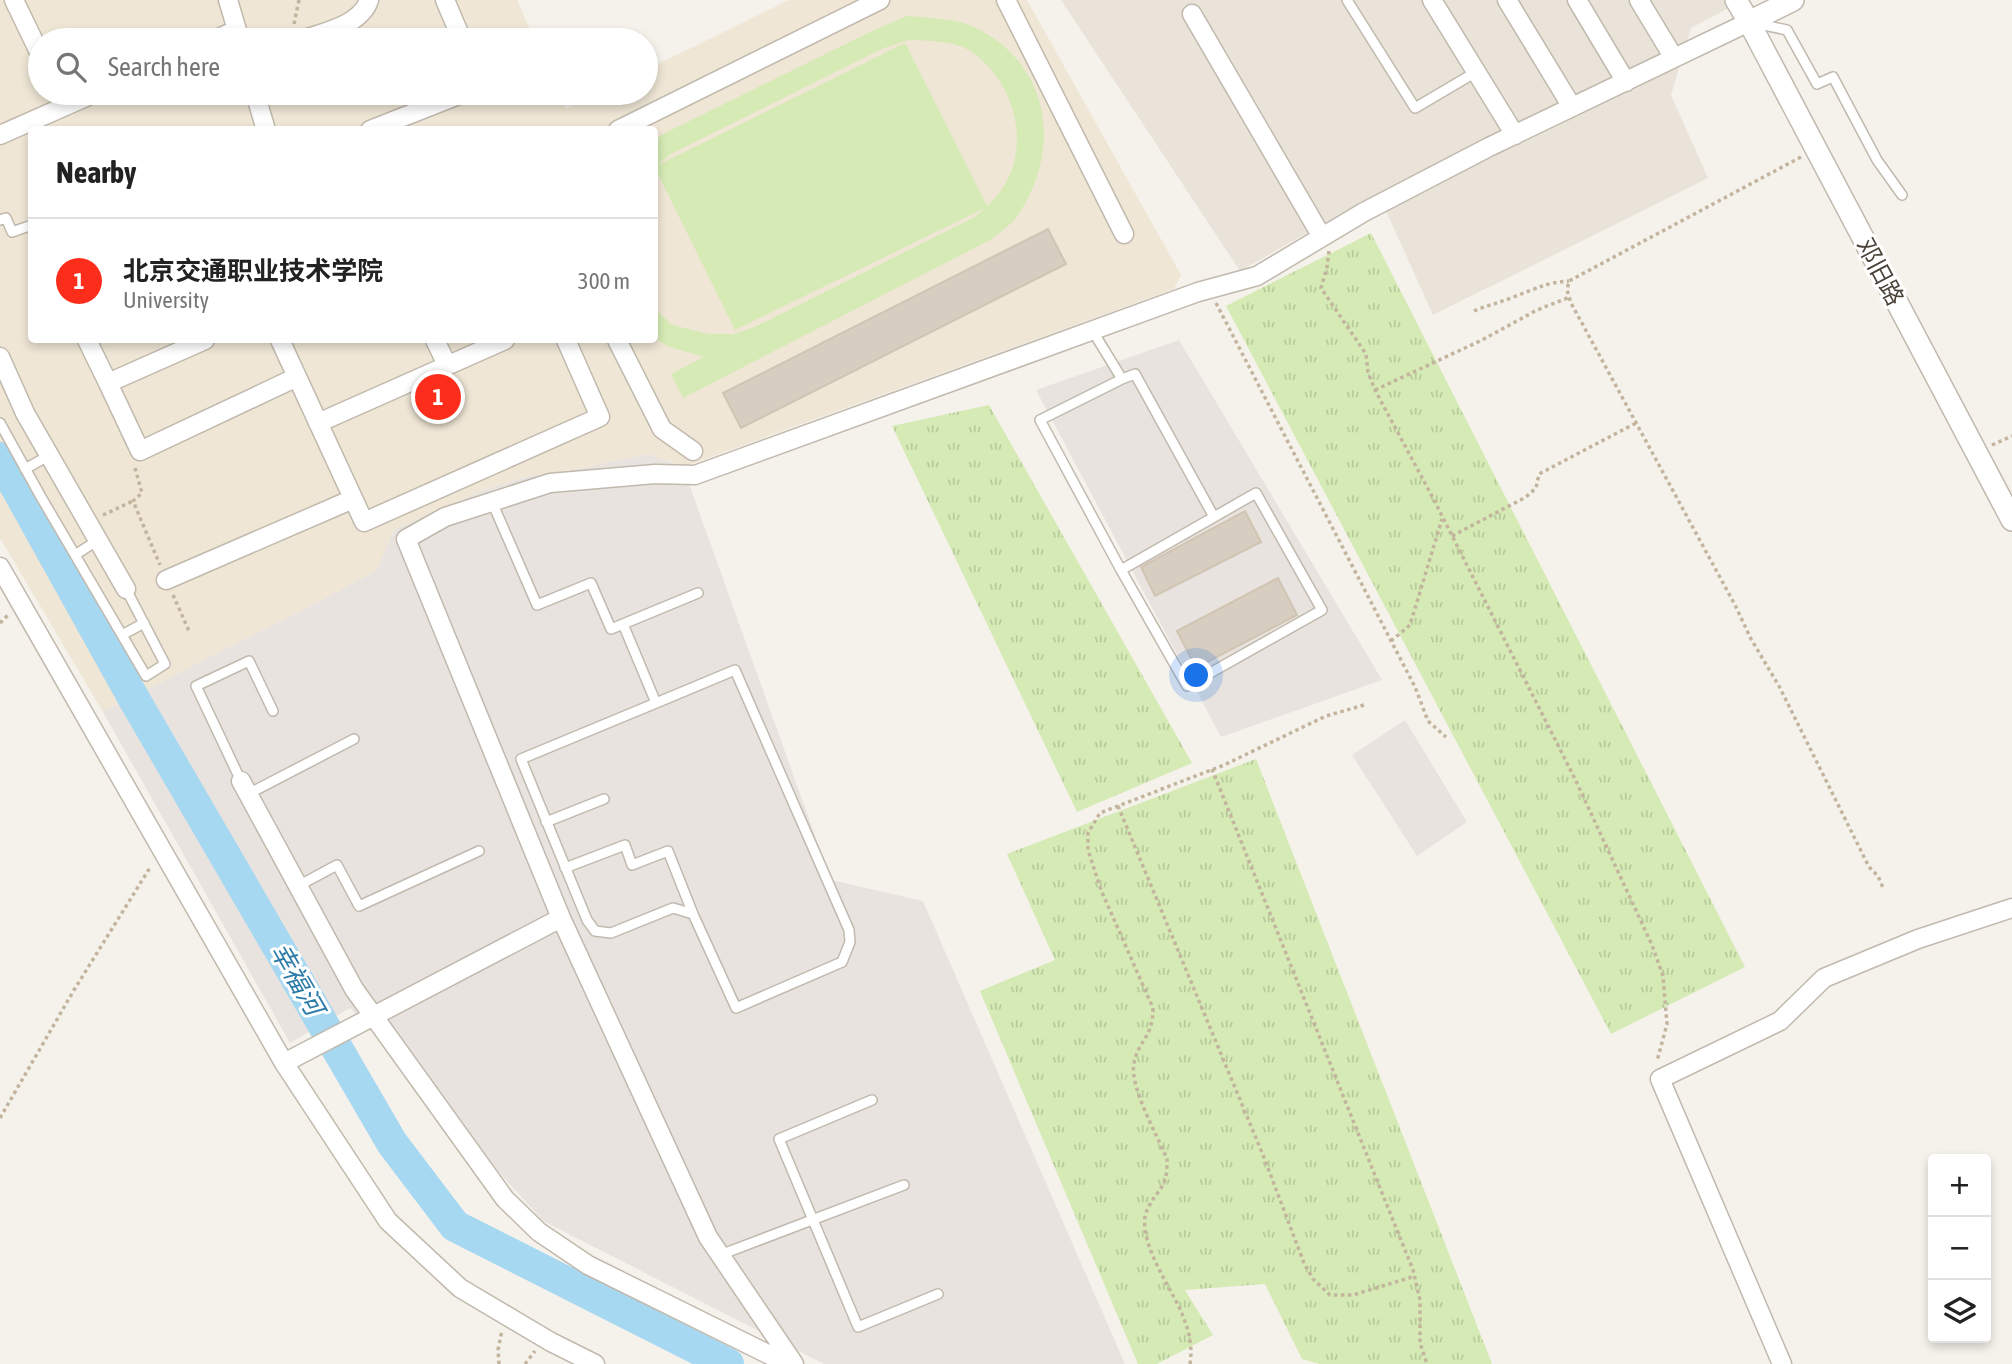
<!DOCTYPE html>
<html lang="en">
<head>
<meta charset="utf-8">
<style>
  :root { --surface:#fff; --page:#f2f2f2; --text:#222; --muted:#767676; --line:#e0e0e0; --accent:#fc2e1b }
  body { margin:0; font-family:"Asap Condensed","Noto Sans SC",sans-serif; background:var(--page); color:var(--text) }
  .controls { position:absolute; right:21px; bottom:21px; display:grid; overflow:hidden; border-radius:7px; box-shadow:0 4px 10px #0003 }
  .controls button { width:63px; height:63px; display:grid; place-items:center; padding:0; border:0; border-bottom:2px solid var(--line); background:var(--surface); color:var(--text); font:35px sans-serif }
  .you { position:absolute; left:1197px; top:676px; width:24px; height:24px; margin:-18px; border:5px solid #fff; border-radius:50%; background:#1a73e8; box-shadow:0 0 0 10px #1a73e833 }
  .badge { display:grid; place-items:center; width:46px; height:46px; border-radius:50%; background:var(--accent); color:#fff; font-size:23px; font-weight:700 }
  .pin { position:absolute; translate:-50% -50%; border:4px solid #fff; box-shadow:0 2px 7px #0006 }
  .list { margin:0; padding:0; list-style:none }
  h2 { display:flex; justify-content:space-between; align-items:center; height:91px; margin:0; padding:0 28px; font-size:30px }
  h2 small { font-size:23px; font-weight:400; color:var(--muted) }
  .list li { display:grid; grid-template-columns:46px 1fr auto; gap:21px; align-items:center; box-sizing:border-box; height:126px; padding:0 28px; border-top:2px solid var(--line) }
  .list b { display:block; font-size:26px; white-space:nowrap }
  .list p { margin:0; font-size:23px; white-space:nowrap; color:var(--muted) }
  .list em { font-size:23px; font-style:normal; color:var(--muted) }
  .icon { flex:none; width:38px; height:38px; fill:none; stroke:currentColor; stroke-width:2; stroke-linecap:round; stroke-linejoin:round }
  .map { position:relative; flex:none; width:2012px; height:1364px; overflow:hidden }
  .search { position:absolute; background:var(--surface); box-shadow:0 4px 10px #0003; left:28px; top:28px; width:630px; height:77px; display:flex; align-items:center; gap:18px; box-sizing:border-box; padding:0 24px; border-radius:38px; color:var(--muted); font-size:26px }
  .panel { position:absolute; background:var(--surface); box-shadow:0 4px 10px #0003; left:28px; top:126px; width:630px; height:217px; border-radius:7px }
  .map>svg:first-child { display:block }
  .residential { fill:#e9e3d9 }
  .industrial { fill:#e8e3df }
  .education { fill:#efe6d5; fill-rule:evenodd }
  .grass { fill:url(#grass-tufts) }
  .pitch { fill:#d5eab4; fill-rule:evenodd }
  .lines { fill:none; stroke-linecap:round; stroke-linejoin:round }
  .river { stroke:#a7d8f2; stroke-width:32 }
  .building { fill:#d7cdc0; stroke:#d2c4b3; stroke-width:2 }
  .service-casing { stroke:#c1b9ad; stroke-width:12 }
  .minor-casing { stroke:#c1b9ad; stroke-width:21 }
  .tertiary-casing { stroke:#c1b9ad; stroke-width:24 }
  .path { stroke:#c3b49e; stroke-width:3.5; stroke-dasharray:3.5 3.5; stroke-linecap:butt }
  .service { stroke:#fff; stroke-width:9 }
  .minor { stroke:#fff; stroke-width:18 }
  .tertiary { stroke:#fff; stroke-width:21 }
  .labels { text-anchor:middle; stroke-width:6; stroke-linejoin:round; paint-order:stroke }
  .street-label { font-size:24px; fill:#4a4238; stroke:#fff }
  .water-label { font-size:26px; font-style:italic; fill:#2c7ba8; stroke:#fff }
</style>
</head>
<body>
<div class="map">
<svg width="2012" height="1364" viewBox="0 0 2012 1364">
  <defs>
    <pattern id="grass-tufts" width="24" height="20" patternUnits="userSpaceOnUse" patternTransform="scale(1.75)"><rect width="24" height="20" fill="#d5eab4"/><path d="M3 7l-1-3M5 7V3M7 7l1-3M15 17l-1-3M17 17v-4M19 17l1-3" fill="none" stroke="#b8ca9c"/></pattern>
  </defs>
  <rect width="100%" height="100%" fill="#f5f2eb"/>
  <path class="residential" d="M 1061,0 L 1744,0 L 1691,28 L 1671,95 L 1708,178 L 1433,315 L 1378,193 L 1240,271 Z"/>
  <path class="industrial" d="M 1179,340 L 1382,680 L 1221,737 L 1036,390 Z
    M 648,454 L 683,467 L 831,880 L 923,901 L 1125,1364 L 824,1364 L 543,1221 L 350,1008 L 290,1043 L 103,712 L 375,572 L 395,529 L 486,489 L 532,475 L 553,474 Z
    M 1405,720 L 1467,822 L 1417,856 L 1352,755 Z"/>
  <path class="education" d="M 0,0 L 517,0 L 535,40 L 40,40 L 40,93 L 559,93 L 566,109 L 599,93 L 646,93 L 646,70 L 789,0 L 1027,0 L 1181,275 L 1174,289 L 683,467 L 648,454 L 553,474 L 532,475 L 486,489 L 395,529 L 375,572 L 103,712 L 0,538 ZM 32,130 L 654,130 L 654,340 L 32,340 Z"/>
  <path class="grass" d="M 1371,233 L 1745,967 L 1611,1034 L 1226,306 Z
    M 989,405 L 1192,763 L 1077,812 L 892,426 Z
    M 1256,759 L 1492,1364 L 1320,1364 L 1302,1359 L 1265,1284 L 1185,1290 L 1213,1335 L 1157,1364 L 1138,1364 L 980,991 L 1055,960 L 1007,854 Z"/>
  <path class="pitch" d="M 907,16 C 931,18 958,18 980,30 C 1052,69 1061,151 1018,215 C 1011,225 999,233 990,240 L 683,398 L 671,374 L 704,357 L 667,346 L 655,338 L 655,309 L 672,325 L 709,334 L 735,334 L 757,326 L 975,217 L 985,208 L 735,330 L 655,168 L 655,140 L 663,134 L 872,31 ZM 909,40 C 930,41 954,40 972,52 C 1022,88 1035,164 987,206 L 905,43 L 656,166 L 669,155 L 884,48 Z"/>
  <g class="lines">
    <path class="river" d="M 0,458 L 134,699 L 392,1143 L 455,1226 L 728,1364"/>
  </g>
  <path class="building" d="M 1048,229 L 1066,264 L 741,428 L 723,393 Z
    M 1245,511 L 1261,542 L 1155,596 L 1141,567 Z
    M 1278,578 L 1297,615 L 1196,668 L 1177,631 Z"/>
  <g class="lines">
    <g class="service-casing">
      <path id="service" d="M 1347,0 L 1415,108 L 1476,72
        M 1754,23 L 1787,30 L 1817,84 L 1833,77 L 1877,160 L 1902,195
        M 0,220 L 6,218 L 12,232 L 32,225
        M 1092,330 L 1122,379 L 1135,374 L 1214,517 L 1121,570 L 1040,420 L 1122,379
        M 0,423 L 41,497 L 146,676 L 165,664 L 126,589
        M 25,469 L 50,455
        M 492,502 L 537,605 L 591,583 L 611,629 L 698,593
        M 75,555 L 98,540
        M 1121,570 L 1187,686 L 1322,610 L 1256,493 L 1214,517
        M 623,624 L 656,703 L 521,759 L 587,920 L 595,931 L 611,933 L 673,908 L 693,914 L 736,1008 L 842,962 L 850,942 L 849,930 L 735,670 L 656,703
        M 122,635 L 144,623
        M 241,781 L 196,686 L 249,661 L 273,711
        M 248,794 L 354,739
        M 546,822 L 604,799
        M 565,868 L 625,845 L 632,865 L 668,851 L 693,914
        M 298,886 L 337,865 L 359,906 L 479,851
        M 872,1100 L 779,1139 L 858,1327 L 938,1294
        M 720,1255 L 904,1185"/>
    </g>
    <g class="minor-casing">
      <path id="minor" d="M 14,0 L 40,54
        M 228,0 L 240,40
        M 445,0 L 462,40
        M 1006,0 L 1124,234
        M 1432,0 L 1515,135
        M 1507,0 L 1572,107
        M 1577,0 L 1626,82
        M 1639,0 L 1674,58
        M 1192,14 L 1322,237
        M 214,40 L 237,30
        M 302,40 C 324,32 361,25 369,0
        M 255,93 L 266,130
        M 370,130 L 464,93
        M 618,130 L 880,0
        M 0,135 L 95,93
        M 87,340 L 108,383 L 205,340
        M 280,340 L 364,522 L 600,417 L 566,340
        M 435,340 L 447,365
        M 617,340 L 662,429 L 693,451
        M 0,357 L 25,413 L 126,589
        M 108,383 L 140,451 L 297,377
        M 318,423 L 505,340
        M 0,567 L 284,1063 L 388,1221 L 460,1288 L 551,1342 L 595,1364
        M 166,580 L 353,499
        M 241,781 L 354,989 L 505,1199 L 539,1232 L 588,1265 L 788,1364
        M 284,1063 L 561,918
        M 794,1364 L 708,1237 L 561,918 L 406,539 L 445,517 L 550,483 L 655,474 L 695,475 L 1198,292 L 1257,276 L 1364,212 L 1489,147 L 1749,22
        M 1782,1364 L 1660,1079 L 1780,1021 L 1824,978 L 1918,939 L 2012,908"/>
    </g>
    <g class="tertiary-casing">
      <path id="tertiary" d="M 1736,0 L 1749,22 L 1793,0
        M 1749,22 L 2012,520"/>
    </g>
    <path class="path" d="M 294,24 L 299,0
      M 1801,157 L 1569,281 L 1567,290 L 1571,303 L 1735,605 L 1751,639 L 1779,686 L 1869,867 L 1878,876 L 1883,888
      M 1329,251 L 1327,267 L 1321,288 L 1366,354 L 1368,372 L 1375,390 L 1433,498 L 1575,779 L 1652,945 L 1663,976 L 1667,1024 L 1657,1061
      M 1216,303 L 1415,687 L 1428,721 L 1446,737
      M 1474,311 C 1488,305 1502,302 1516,296 C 1538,288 1544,283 1569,281
      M 1375,390 L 1482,340 L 1537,310 L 1570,297
      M 1992,445 L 2012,436
      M 135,468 L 142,493 L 133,501 L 160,565
      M 103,515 L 133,501
      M 1452,536 L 1526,497 L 1536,488 L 1539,474 L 1636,423
      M 173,595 L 189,631
      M 0,623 L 9,614
      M 1391,641 L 1410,625 L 1442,519
      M 1212,769 L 1413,1270 L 1420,1300 L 1420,1343 L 1427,1364
      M 1118,806 L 1263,1155 L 1304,1263 L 1313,1279 L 1330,1295 L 1353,1295 L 1415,1276
      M 0,1118 L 74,990 L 151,866
      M 499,1364 L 498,1350 L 502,1330
      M 525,1364 L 535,1351
      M 1190,1364 C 1198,1313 1151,1276 1145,1228 C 1142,1210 1154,1199 1163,1185 C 1167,1178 1167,1167 1167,1159 C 1157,1135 1129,1086 1134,1063 C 1139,1039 1153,1038 1153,1008 L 1101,890 L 1088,850 L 1088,833 L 1100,813 L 1224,765 L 1326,716 L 1364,705"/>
    <use href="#service" class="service"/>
    <use href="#minor" class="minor"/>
    <use href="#tertiary" class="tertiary"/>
  </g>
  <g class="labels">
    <g class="street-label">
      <text transform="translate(1880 272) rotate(62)" y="8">邓旧路</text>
    </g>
    <g class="water-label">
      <text transform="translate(297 979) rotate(60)" y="9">幸福河</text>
    </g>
  </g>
</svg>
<div class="controls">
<button>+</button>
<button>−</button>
<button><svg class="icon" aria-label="layers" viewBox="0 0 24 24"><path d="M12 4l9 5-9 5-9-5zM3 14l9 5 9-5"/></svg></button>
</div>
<div class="you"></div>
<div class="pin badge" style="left:438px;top:397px">1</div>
<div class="search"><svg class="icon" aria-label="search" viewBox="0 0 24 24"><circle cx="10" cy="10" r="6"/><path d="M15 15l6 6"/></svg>Search here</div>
<section class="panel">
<h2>Nearby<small></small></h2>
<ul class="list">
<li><span class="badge">1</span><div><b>北京交通职业技术学院</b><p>University</p></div><em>300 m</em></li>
</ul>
</section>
</div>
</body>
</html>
